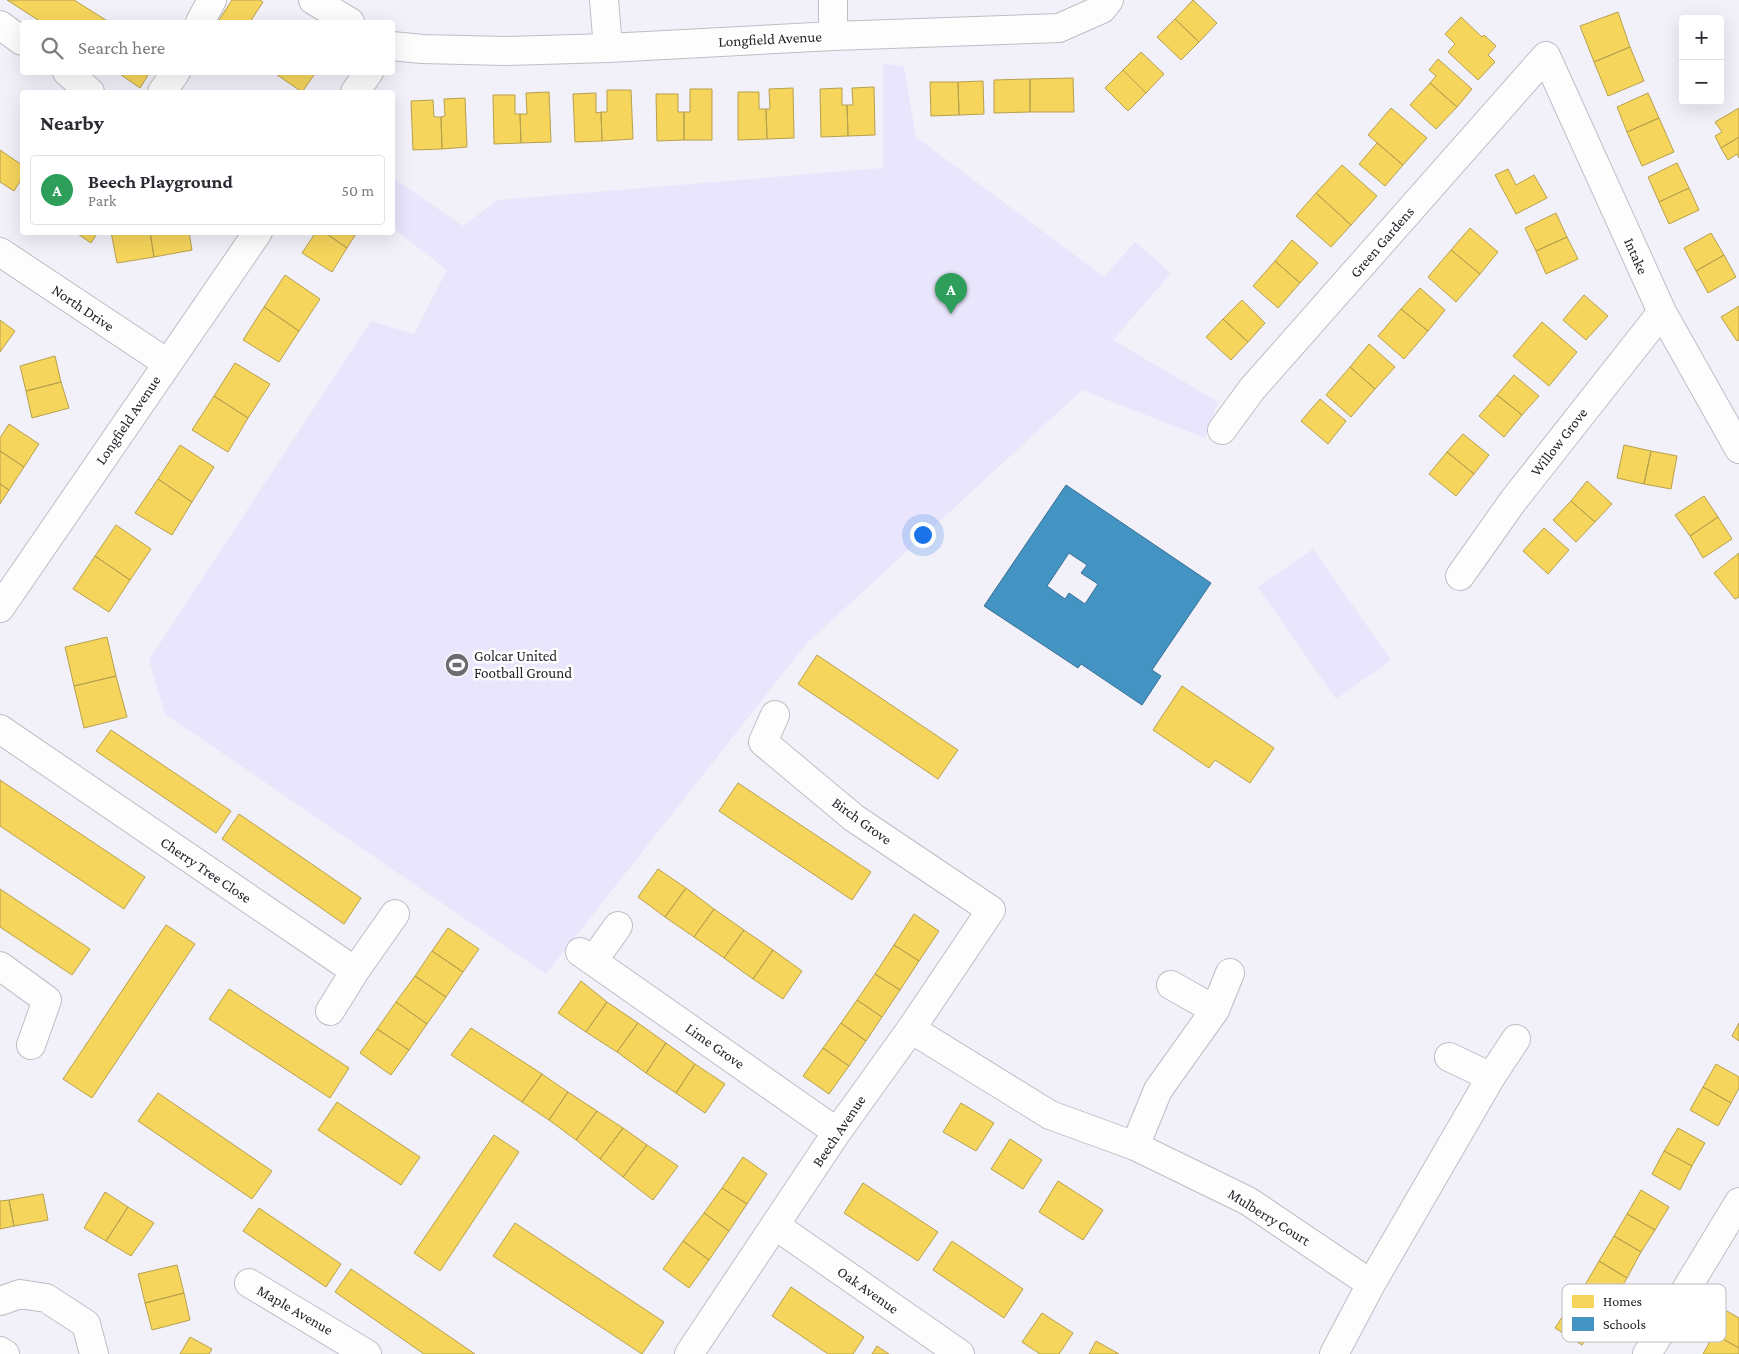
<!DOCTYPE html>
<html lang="en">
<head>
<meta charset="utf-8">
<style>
  :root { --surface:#fff; --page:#f2f2f3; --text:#2b2b33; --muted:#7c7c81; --line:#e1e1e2; --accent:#7c3aed }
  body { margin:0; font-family:"Crimson Pro",serif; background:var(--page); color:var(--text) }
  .controls { position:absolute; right:15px; top:15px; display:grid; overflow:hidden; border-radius:5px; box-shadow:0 5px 20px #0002 }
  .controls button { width:45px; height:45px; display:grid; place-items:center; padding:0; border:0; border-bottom:1px solid var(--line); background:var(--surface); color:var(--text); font:25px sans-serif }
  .you { position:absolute; left:922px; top:534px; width:18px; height:18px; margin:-12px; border:4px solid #fff; border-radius:50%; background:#1a73e8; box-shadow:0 0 0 8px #1a73e833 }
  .badge { display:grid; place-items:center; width:32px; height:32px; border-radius:50%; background:var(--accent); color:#fff; font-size:16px; font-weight:700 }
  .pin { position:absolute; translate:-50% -41px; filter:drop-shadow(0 1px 2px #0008) }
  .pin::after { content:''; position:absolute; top:26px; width:18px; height:15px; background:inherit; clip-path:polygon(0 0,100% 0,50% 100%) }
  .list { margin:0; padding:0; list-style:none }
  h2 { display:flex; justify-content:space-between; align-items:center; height:65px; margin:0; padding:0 20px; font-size:21px }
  h2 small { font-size:16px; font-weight:400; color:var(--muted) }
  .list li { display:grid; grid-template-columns:32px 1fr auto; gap:15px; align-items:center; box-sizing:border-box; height:70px; margin:0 10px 10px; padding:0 10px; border:1px solid var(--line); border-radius:5px }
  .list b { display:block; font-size:19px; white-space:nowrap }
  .list p { margin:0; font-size:16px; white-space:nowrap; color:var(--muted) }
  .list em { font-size:16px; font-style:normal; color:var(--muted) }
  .icon { flex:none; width:28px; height:28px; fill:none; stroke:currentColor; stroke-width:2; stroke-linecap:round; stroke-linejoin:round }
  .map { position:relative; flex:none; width:1739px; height:1354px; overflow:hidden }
  .search { position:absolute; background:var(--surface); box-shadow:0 5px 20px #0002; left:20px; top:20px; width:375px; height:55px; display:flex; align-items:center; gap:12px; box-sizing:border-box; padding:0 18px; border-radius:5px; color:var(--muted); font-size:19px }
  .panel { position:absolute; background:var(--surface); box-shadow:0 5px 20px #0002; left:20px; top:90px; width:375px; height:145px; border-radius:5px }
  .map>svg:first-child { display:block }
  .green { fill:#e9e5fc }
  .homes { fill:#f6d55c; stroke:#b7a04d }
  .schools { fill:#4393c3; stroke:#3a7195; fill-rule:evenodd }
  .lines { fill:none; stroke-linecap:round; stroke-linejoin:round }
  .minor-casing { stroke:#bfbdc5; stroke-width:30 }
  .tertiary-casing { stroke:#bfbdc5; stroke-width:30 }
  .minor { stroke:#fdfdfe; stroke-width:28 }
  .tertiary { stroke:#fdfdfe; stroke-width:28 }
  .labels { text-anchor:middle; stroke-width:5; stroke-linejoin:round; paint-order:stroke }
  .street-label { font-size:15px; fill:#24232a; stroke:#fff }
  .poi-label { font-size:15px; fill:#24232a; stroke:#fff; text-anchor:start }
  .key { fill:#fff; stroke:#bdbdbf; stroke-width:1 }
  .key-label { font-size:14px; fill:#24232a }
</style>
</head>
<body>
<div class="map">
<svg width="1739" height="1354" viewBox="0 0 1739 1354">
  <rect width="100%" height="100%" fill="#f2f0f9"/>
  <path class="green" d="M 883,63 L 904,67 L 916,137 L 1104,277 L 1135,242 L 1171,273 L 1113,340 L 1218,402 L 1205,438 L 1082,390 L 806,644 L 546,974 L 165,714 L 149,660 L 371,321 L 414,334 L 447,270 L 393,228 L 393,178 L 463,226 L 498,200 L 883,168 Z
    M 1313,549 L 1391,660 L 1336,699 L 1258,587 Z"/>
  <path class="homes" d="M 7,0 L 74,0 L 109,22 L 41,22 Z
    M 232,0 L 260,0 L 263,2 L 250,22 L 224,22 L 219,20 Z
    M 1193,0 L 1217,23 L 1199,42 L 1175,19 Z
    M 1618,12 L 1630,47 L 1594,62 L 1580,26 Z
    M 1461,17 L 1482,37 L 1484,35 L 1496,46 L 1488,55 L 1495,62 L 1478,80 L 1448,52 L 1455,44 L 1445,34 Z
    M 1175,19 L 1199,42 L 1181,60 L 1157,37 Z
    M 1630,47 L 1644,81 L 1608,96 L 1594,62 Z
    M 1141,52 L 1164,74 L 1146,93 L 1123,70 Z
    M 1438,59 L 1472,89 L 1457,107 L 1430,83 L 1436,76 L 1429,70 Z
    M 1123,70 L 1146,93 L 1128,111 L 1105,88 Z
    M 117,72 L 150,72 L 140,88 Z
    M 273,72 L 316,72 L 302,92 Z
    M 1073,78 L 1074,112 L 1030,112 L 1030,79 Z
    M 1030,79 L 1030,112 L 994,113 L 994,80 Z
    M 983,81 L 984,114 L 959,115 L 958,82 Z
    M 930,82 L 958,82 L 959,115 L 931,116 Z
    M 1430,83 L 1457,107 L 1436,129 L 1410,105 Z
    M 874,87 L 875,135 L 848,136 L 847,105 L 853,105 L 852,88 Z
    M 793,88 L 794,138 L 767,139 L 766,109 L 770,109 L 769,89 Z
    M 842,88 L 842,105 L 847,105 L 848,136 L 821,137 L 820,89 Z
    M 690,89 L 712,89 L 712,140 L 684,140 L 684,112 L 690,112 Z
    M 607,90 L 631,90 L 633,139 L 602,141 L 601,112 L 607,112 Z
    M 549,92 L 551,142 L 521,143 L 520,114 L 527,114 L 526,93 Z
    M 738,92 L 759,92 L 759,109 L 766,109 L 767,139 L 738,140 Z
    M 596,93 L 596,113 L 601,112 L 602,141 L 575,142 L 573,94 Z
    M 1648,93 L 1659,118 L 1627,132 L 1617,107 Z
    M 656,94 L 678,94 L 678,112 L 684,112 L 684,140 L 657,141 Z
    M 493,95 L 515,95 L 515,114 L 520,114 L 521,143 L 494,144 Z
    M 465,98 L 467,147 L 442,149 L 441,117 L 445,116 L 444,99 Z
    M 433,100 L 434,117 L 441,117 L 442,149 L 413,150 L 411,101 Z
    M 1391,108 L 1427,138 L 1403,165 L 1368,135 Z
    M 1739,108 L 1739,137 L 1721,148 L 1715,136 L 1722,132 L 1715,122 Z
    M 1659,118 L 1674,152 L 1642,166 L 1627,132 Z
    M 1739,137 L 1739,158 L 1737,154 L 1728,160 L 1721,148 Z
    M 1377,143 L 1403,165 L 1385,186 L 1359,164 Z
    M 0,150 L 22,165 L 22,178 L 14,191 L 0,182 Z
    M 1677,163 L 1689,188 L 1659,202 L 1648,177 Z
    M 1342,165 L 1377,196 L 1351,225 L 1316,193 Z
    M 1508,169 L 1516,185 L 1534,175 L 1547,198 L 1516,214 L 1495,175 Z
    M 1689,188 L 1699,210 L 1669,224 L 1659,202 Z
    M 1316,193 L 1351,225 L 1331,247 L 1296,216 Z
    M 1556,213 L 1567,237 L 1536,251 L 1525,228 Z
    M 1470,228 L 1498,252 L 1480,274 L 1451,250 Z
    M 75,232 L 98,232 L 91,243 Z
    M 111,232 L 150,232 L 154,257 L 117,263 Z
    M 150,232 L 189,232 L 192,250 L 154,257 Z
    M 316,232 L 324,232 L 347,248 L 332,272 L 302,253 Z
    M 324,232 L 357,232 L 347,248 Z
    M 1711,233 L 1724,255 L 1696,271 L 1684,248 Z
    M 1567,237 L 1578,259 L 1546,274 L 1536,251 Z
    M 1292,240 L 1318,263 L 1300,283 L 1275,261 Z
    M 1451,250 L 1480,274 L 1456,302 L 1428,277 Z
    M 1724,255 L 1736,277 L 1708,293 L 1696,271 Z
    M 1275,261 L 1300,283 L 1278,308 L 1253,286 Z
    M 285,275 L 320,299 L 299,331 L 264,307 Z
    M 1420,288 L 1445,310 L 1428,331 L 1401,309 Z
    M 1584,295 L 1608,316 L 1586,340 L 1563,320 Z
    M 1242,300 L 1265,323 L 1248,342 L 1223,319 Z
    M 1739,306 L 1739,340 L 1737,341 L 1721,317 Z
    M 264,307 L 299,331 L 279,362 L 243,340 Z
    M 1401,309 L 1428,331 L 1404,359 L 1378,336 Z
    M 1223,319 L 1248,342 L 1231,360 L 1206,337 Z
    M 0,320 L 15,331 L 0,352 Z
    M 1542,322 L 1577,352 L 1549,386 L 1513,356 Z
    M 1369,344 L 1395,367 L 1375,389 L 1350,367 Z
    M 55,356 L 61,382 L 26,391 L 20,366 Z
    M 235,363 L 270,384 L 248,418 L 214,396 Z
    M 1350,367 L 1375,389 L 1351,417 L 1326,395 Z
    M 1514,375 L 1539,396 L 1522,415 L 1497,395 Z
    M 61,382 L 69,408 L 32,418 L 26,391 Z
    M 1497,395 L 1522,415 L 1504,437 L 1479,416 Z
    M 214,396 L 248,418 L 228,452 L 192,430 Z
    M 1320,399 L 1346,421 L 1328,444 L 1301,421 Z
    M 9,424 L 39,444 L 24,467 L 0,451 L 0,438 Z
    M 1463,434 L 1489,455 L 1474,474 L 1447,452 Z
    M 180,445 L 214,467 L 192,502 L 158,479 Z
    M 1624,445 L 1651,451 L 1644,484 L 1617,478 Z
    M 0,451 L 24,467 L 9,490 L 0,484 Z
    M 1651,451 L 1677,456 L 1671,489 L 1644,484 Z
    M 1447,452 L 1474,474 L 1456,496 L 1429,474 Z
    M 158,479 L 192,502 L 172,535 L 135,513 Z
    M 1587,481 L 1612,504 L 1595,522 L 1571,501 Z
    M 0,484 L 9,490 L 0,504 Z
    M 1704,496 L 1718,517 L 1690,536 L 1675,515 Z
    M 1571,501 L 1595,522 L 1576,542 L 1553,520 Z
    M 1718,517 L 1732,539 L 1703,558 L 1690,536 Z
    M 116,525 L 151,549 L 130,580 L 95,556 Z
    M 1544,528 L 1569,550 L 1548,574 L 1523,551 Z
    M 1739,553 L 1739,597 L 1735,599 L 1714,573 Z
    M 95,556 L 130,580 L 109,612 L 73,589 Z
    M 107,637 L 116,676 L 74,686 L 65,647 Z
    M 817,655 L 958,750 L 938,779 L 798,684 Z
    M 116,676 L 127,717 L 84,728 L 74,686 Z
    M 1182,686 L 1274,748 L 1250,783 L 1215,760 L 1209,768 L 1153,730 Z
    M 111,730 L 231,811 L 216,833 L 96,751 Z
    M 0,780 L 145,877 L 124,909 L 0,826 Z
    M 738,783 L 871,872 L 852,900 L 719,811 Z
    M 239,814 L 361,898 L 344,924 L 222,839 Z
    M 658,869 L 686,888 L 665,917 L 638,897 Z
    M 686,888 L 714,909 L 694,937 L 665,917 Z
    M 0,889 L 90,949 L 72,975 L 0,927 Z
    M 714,909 L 744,930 L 724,958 L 694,937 Z
    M 914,914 L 939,931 L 919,961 L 894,945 Z
    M 166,925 L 195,944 L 92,1098 L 63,1079 Z
    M 448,928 L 479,949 L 463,972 L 432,951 Z
    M 744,930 L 773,950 L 753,979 L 724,958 Z
    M 894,945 L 919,961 L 900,990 L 875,974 Z
    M 773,950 L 802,971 L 783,999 L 753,979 Z
    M 432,951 L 463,972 L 446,997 L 415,976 Z
    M 875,974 L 900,990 L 882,1017 L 857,1000 Z
    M 415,976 L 446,997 L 427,1024 L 396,1002 Z
    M 581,981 L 607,1002 L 586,1032 L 558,1013 Z
    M 229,989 L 349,1068 L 330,1098 L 209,1019 Z
    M 857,1000 L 882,1017 L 866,1041 L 841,1023 Z
    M 396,1002 L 427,1024 L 409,1050 L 377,1029 Z
    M 607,1002 L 638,1023 L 617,1052 L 586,1032 Z
    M 638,1023 L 666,1043 L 646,1073 L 617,1052 Z
    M 841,1023 L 866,1041 L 849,1066 L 823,1048 Z
    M 1739,1023 L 1739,1041 L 1732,1036 Z
    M 471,1028 L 542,1074 L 522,1102 L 451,1055 Z
    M 377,1029 L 409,1050 L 391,1075 L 360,1053 Z
    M 666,1043 L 695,1064 L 676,1093 L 646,1073 Z
    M 823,1048 L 849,1066 L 829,1094 L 803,1076 Z
    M 695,1064 L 725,1084 L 705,1113 L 676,1093 Z
    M 1716,1064 L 1739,1077 L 1739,1088 L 1731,1103 L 1703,1087 Z
    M 542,1074 L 568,1092 L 549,1120 L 522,1102 Z
    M 1703,1087 L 1731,1103 L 1718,1126 L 1690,1110 Z
    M 568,1092 L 597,1111 L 576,1140 L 549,1120 Z
    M 158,1093 L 272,1171 L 252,1199 L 138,1121 Z
    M 337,1102 L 420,1157 L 401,1185 L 318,1130 Z
    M 961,1103 L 994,1123 L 976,1151 L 943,1132 Z
    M 597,1111 L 623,1128 L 600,1159 L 576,1140 Z
    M 623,1128 L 647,1145 L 623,1177 L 600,1159 Z
    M 1678,1128 L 1705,1143 L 1692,1166 L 1664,1151 Z
    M 494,1135 L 519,1152 L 440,1271 L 414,1253 Z
    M 1010,1139 L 1042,1160 L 1023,1189 L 991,1169 Z
    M 647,1145 L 678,1166 L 653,1200 L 623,1177 Z
    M 1664,1151 L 1692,1166 L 1680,1190 L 1652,1174 Z
    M 743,1157 L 767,1174 L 747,1204 L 722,1188 Z
    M 1058,1181 L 1103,1210 L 1083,1240 L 1039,1212 Z
    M 863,1183 L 938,1232 L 918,1261 L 844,1213 Z
    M 722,1188 L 747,1204 L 729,1231 L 704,1213 Z
    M 1641,1190 L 1669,1207 L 1655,1230 L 1627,1214 Z
    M 105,1192 L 128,1207 L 106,1241 L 84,1228 Z
    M 43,1194 L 48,1220 L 14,1226 L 9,1200 Z
    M 9,1200 L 14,1226 L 0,1229 L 0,1201 Z
    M 128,1207 L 154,1223 L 131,1256 L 106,1241 Z
    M 259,1208 L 341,1264 L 326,1287 L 243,1231 Z
    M 704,1213 L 729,1231 L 709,1260 L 683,1241 Z
    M 1627,1214 L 1655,1230 L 1641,1252 L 1614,1236 Z
    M 515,1223 L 664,1322 L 642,1354 L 493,1256 Z
    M 1614,1236 L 1641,1252 L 1627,1278 L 1599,1261 Z
    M 683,1241 L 709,1260 L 689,1288 L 663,1269 Z
    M 952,1241 L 1023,1289 L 1004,1318 L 933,1270 Z
    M 1599,1261 L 1627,1278 L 1613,1302 L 1585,1285 Z
    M 177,1265 L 184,1293 L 145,1303 L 138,1274 Z
    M 351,1269 L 475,1354 L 424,1354 L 335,1292 Z
    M 791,1287 L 864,1337 L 853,1354 L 828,1354 L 772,1316 Z
    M 184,1293 L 190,1320 L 152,1330 L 145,1303 Z
    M 1566,1311 L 1594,1326 L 1582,1345 L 1555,1328 Z
    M 1727,1311 L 1739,1318 L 1739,1348 L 1714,1334 Z
    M 1042,1313 L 1073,1333 L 1059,1354 L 1040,1354 L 1022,1342 Z
    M 1714,1334 L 1739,1348 L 1739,1354 L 1703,1354 Z
    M 190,1337 L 212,1349 L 209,1354 L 180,1354 Z
    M 1096,1341 L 1119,1354 L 1089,1354 Z
    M 877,1346 L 889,1354 L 872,1354 Z"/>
  <path class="schools" d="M 1066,485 L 1211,583 L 1152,670 L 1161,676 L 1142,705 L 1081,664 L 1078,668 L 984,606 ZM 1069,553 L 1087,565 L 1081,573 L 1098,584 L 1085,604 L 1069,593 L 1065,599 L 1047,586 Z"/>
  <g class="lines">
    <g class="minor-casing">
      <path id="minor" d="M 313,0 L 350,22
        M 604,0 L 608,48
        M 833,0 L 833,36
        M 200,22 L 212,0
        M 0,25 L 22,41
        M 392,46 L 422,49 L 505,51 L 608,48 L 833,36 L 1059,28 L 1102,9 L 1109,0
        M 67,72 L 90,92
        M 162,92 L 176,72
        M 355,92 L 369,72
        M 0,252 L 167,363
        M 1222,430 L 1252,389 L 1546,56 L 1662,312 L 1739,449
        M 1460,576 L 1513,501 L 1662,312
        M 0,608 L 258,232
        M 0,729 L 355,971 L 395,914
        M 580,952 L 837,1132
        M 593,961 L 618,926
        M 0,966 L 47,1000 L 31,1045
        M 1171,985 L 1215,1010
        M 330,1011 L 355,971
        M 911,1029 L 1050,1115 L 1135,1146 L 1248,1201 L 1371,1284 L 1491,1077 L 1516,1039
        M 1449,1057 L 1491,1077
        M 1135,1146 L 1158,1090 L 1215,1010 L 1230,973
        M 776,1226 L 960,1354
        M 249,1283 L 367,1354
        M 0,1301 L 20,1294 L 46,1298 L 86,1324 L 94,1354
        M 689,1354 L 837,1132 L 911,1029 L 991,910 L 854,818 L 763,742 L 775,715
        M 1334,1354 L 1371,1284
        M 1647,1354 L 1739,1202"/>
    </g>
    <g class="tertiary-casing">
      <path id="tertiary" d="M 0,1351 L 5,1354"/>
    </g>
    <use href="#minor" class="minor"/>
    <use href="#tertiary" class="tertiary"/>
  </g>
  <defs>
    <g id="stadium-disc" transform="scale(1.25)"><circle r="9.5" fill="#6c6b72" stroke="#fff"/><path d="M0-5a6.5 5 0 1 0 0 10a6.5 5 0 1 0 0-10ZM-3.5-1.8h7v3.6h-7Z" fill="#fff"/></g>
  </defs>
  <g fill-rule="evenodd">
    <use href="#stadium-disc" x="457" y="665"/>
  </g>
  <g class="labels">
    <g class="street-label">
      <text transform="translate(770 39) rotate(-3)" y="5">Longfield Avenue</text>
      <text transform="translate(1382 242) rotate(-49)" y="5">Green Gardens</text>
      <text transform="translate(1636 256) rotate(66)" y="5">Intake</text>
      <text transform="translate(83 308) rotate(34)" y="5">North Drive</text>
      <text transform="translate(128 420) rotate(-56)" y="5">Longfield Avenue</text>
      <text transform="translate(1559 442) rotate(-52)" y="5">Willow Grove</text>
      <text transform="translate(862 821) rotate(36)" y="5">Birch Grove</text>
      <text transform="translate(206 870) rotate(34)" y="5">Cherry Tree Close</text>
      <text transform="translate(715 1046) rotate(35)" y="5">Lime Grove</text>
      <text transform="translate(839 1131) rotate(-56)" y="5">Beech Avenue</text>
      <text transform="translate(1269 1217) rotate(32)" y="5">Mulberry Court</text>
      <text transform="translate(868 1290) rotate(35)" y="5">Oak Avenue</text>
      <text transform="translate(295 1310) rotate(30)" y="5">Maple Avenue</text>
    </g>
    <g class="poi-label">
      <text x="474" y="661">Golcar United<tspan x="474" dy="17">Football Ground</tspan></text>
    </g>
  </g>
  <rect x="1562" y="1284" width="164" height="58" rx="8" class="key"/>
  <rect x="1572" y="1295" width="22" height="13" fill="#f6d55c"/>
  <rect x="1572" y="1317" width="22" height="14" fill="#4393c3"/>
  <g class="key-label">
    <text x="1603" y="1306">Homes</text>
    <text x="1603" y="1329">Schools</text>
  </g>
</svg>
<div class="controls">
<button>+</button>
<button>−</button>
</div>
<div class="you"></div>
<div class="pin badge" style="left:951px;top:314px;background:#2e9e5b">A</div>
<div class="search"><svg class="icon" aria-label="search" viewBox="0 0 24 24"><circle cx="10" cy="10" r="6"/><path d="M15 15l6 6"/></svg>Search here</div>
<section class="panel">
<h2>Nearby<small></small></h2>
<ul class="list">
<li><span class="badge" style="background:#2e9e5b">A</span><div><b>Beech Playground</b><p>Park</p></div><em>50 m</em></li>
</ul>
</section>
</div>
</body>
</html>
